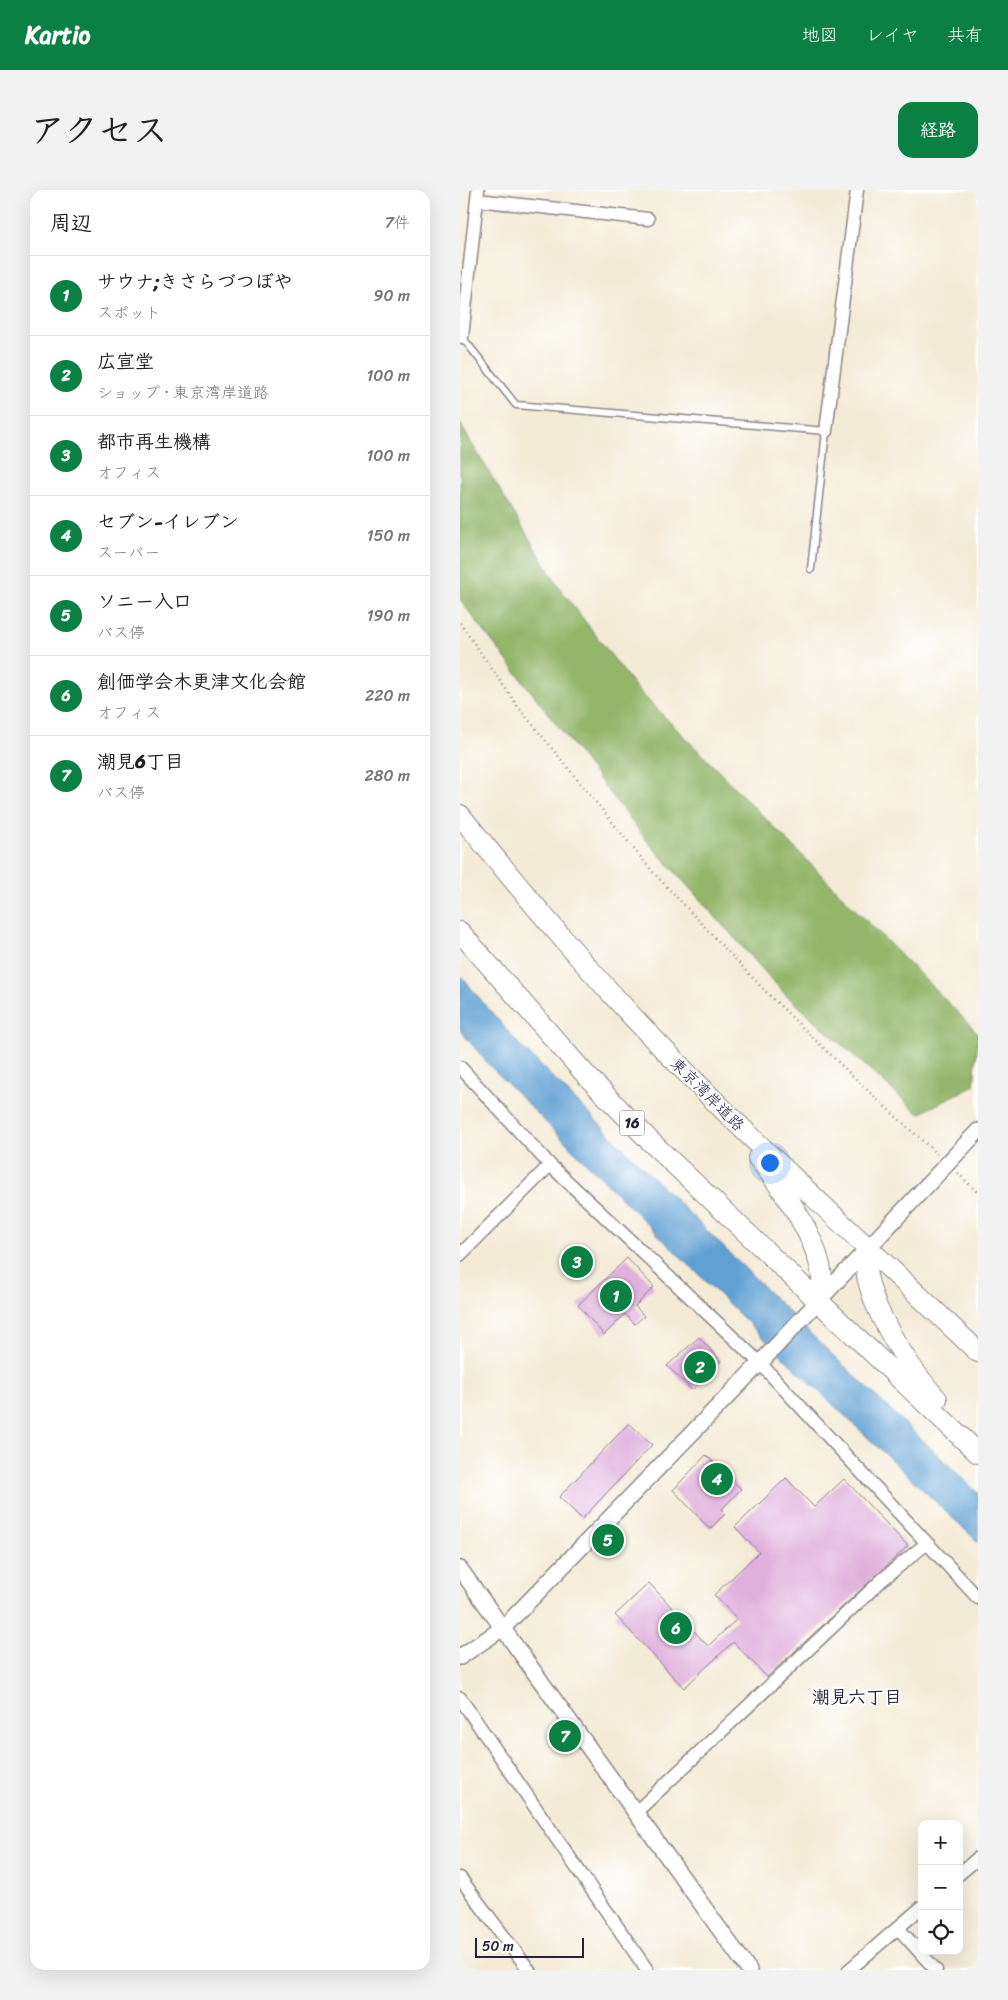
<!DOCTYPE html>
<html lang="ja">
<head>
<meta charset="utf-8">
<style>
  :root { --surface:#fff; --page:#f2f2f2; --text:#202124; --muted:#757577; --line:#e0e0e0; --accent:#0b8043 }
  body { margin:0; font-family:Sriracha,"Klee One",sans-serif; background:var(--page); color:var(--text) }
  .controls { position:absolute; right:15px; bottom:15px; display:grid; overflow:hidden; border-radius:10px; box-shadow:0 5px 20px #0002 }
  .controls button { width:45px; height:45px; display:grid; place-items:center; padding:0; border:0; border-bottom:1px solid var(--line); background:var(--surface); color:var(--text); font:25px sans-serif }
  .scale { position:absolute; left:15px; bottom:12px; width:109px; box-sizing:border-box; padding-left:5px; border:2px solid #22223b; border-top:0; font-size:14px; line-height:18px; white-space:nowrap; color:#22223b; -webkit-text-stroke:4px #fff; paint-order:stroke }
  .you { position:absolute; left:309px; top:972px; width:18px; height:18px; margin:-12px; border:4px solid #fff; border-radius:50%; background:#1a73e8; box-shadow:0 0 0 8px #1a73e833 }
  .badge { display:grid; place-items:center; width:32px; height:32px; border-radius:50%; background:var(--accent); color:#fff; font-size:16px; font-weight:700 }
  .pin { position:absolute; translate:-50% -50%; border:2px solid #fff; box-shadow:0 1px 5px #0006 }
  .list { margin:0; padding:0; list-style:none }
  h2 { display:flex; justify-content:space-between; align-items:center; height:65px; margin:0; padding:0 20px; font-size:21px }
  h2 small { font-size:16px; font-weight:400; color:var(--muted) }
  .list li { display:grid; grid-template-columns:32px 1fr auto; gap:15px; align-items:center; box-sizing:border-box; height:80px; padding:0 20px; border-top:1px solid var(--line) }
  .list b { display:block; font-size:19px; white-space:nowrap }
  .list p { margin:0; font-size:16px; white-space:nowrap; color:var(--muted) }
  .list em { font-size:16px; font-style:normal; color:var(--muted) }
  .icon { flex:none; width:28px; height:28px; fill:none; stroke:currentColor; stroke-width:2; stroke-linecap:round; stroke-linejoin:round }
  .map { position:relative; flex:none; width:518px; height:1780px; overflow:hidden; border-radius:15px }
  header { display:flex; align-items:center; gap:30px; box-sizing:border-box; height:70px; padding:0 25px; background:var(--accent); color:#fff }
  header strong { font-size:24px }
  nav { display:flex; gap:28px; margin-inline-start:auto; font-size:18px }
  .intro { display:flex; align-items:center; justify-content:space-between; box-sizing:border-box; height:120px; padding:0 30px }
  h1 { margin:0; font-size:35px }
  .button { padding:12px 22px; border-radius:15px; background:var(--accent); color:#fff; font-size:18px; font-weight:700 }
  main { display:flex; gap:30px; padding:0 30px }
  aside { flex:1; background:var(--surface); border-radius:15px; box-shadow:0 5px 20px #0002 }
  .map>svg:first-child { display:block }
  .forest { fill:#93b66b; stroke:#5a6c53 }
  .water { fill:#60a0d3; stroke:#416187 }
  .building { fill:#e0b0dd }
  .lines { fill:none; stroke-linecap:round; stroke-linejoin:round }
  .service-casing { stroke:#8b8688; stroke-width:9 }
  .minor-casing { stroke:#8b8688; stroke-width:15 }
  .tertiary-casing { stroke:#8b8688; stroke-width:18 }
  .trunk-casing { stroke:#8b8688; stroke-width:22 }
  .path { stroke:#8b8688; stroke-width:2.5; stroke-dasharray:1 4; stroke-linecap:butt }
  .service { stroke:#fff; stroke-width:6 }
  .minor { stroke:#fff; stroke-width:12 }
  .tertiary { stroke:#fff; stroke-width:15 }
  .trunk { stroke:#fff; stroke-width:20 }
  .labels { text-anchor:middle; stroke-width:4; stroke-linejoin:round; paint-order:stroke }
  .shield { fill:#fff; stroke:#646476; stroke-width:1 }
  .shield-label { font-size:15px; font-weight:bold; fill:#22223b }
  .street-label { font-size:16px; fill:#22223b; stroke:#fff }
  .neighbourhood-label { font-size:18px; font-weight:bold; fill:#22223b; stroke:#fff }
</style>
</head>
<body>
<header>
<strong>Kartio</strong>
<nav><a>地図</a><a>レイヤ</a><a>共有</a></nav>
</header>
<div class="intro"><h1>アクセス</h1><a class="button">経路</a></div>
<main>
<aside>
<h2>周辺<small>7件</small></h2>
<ul class="list">
<li><span class="badge">1</span><div><b>サウナ;きさらづつぼや</b><p>スポット</p></div><em>90 m</em></li>
<li><span class="badge">2</span><div><b>広宣堂</b><p>ショップ · 東京湾岸道路</p></div><em>100 m</em></li>
<li><span class="badge">3</span><div><b>都市再生機構</b><p>オフィス</p></div><em>100 m</em></li>
<li><span class="badge">4</span><div><b>セブン-イレブン</b><p>スーパー</p></div><em>150 m</em></li>
<li><span class="badge">5</span><div><b>ソニー入口</b><p>バス停</p></div><em>190 m</em></li>
<li><span class="badge">6</span><div><b>創価学会木更津文化会館</b><p>オフィス</p></div><em>220 m</em></li>
<li><span class="badge">7</span><div><b>潮見6丁目</b><p>バス停</p></div><em>280 m</em></li>
</ul>
</aside>
<div class="map">
<svg width="518" height="1780" viewBox="0 0 518 1780">
  <rect width="100%" height="100%" fill="#fff"/>
  <filter id="ink" filterUnits="userSpaceOnUse"><feTurbulence type="fractalNoise" baseFrequency=".02" numOctaves="2"/><feDisplacementMap in="SourceGraphic" scale="10" xChannelSelector="R" yChannelSelector="G"/><feConvolveMatrix kernelMatrix="1 2 1 2 8 2 1 2 1" color-interpolation-filters="sRGB"/></filter>
  <filter id="wash" filterUnits="userSpaceOnUse"><feTurbulence type="fractalNoise" baseFrequency=".0096" numOctaves="4" result="noise"/><feDisplacementMap in="SourceGraphic" scale="20" xChannelSelector="R" yChannelSelector="G"/><feGaussianBlur stdDeviation="1.12" result="paint"/><feColorMatrix in="noise" values="0 0 0 0 0 0 0 0 0 0 0 0 0 0 0 0 0 1.4 0 .05"/><feComposite in="paint" operator="in"/></filter>
  <g filter="url(#wash)">
    <rect width="100%" height="100%" fill="#f4ebd6"/>
    <path class="forest" d="M 0,234 L 98,396 L 177,499 L 518,843 L 514,895 L 459,924 L 323,802 L 188,652 L 0,410 Z"/>
    <path class="water" d="M 0,785 L 57,852 L 354,1147 L 518,1303 L 518,1352 L 330,1174 L 181,1028 L 28,874 L 0,840 Z"/>
    <g id="blocks">
      <path class="building" d="M 167,1068 L 194,1097 L 175,1116 L 184,1126 L 175,1134 L 165,1124 L 144,1145 L 118,1115 Z
        M 239,1147 L 261,1171 L 232,1200 L 207,1176 Z
        M 169,1233 L 192,1255 L 122,1329 L 99,1307 Z
        M 246,1265 L 281,1299 L 262,1319 L 266,1323 L 250,1339 L 213,1300 Z
        M 326,1288 L 354,1317 L 384,1289 L 448,1356 L 307,1487 L 273,1452 L 224,1498 L 155,1425 L 189,1393 L 248,1456 L 277,1429 L 254,1405 L 299,1362 L 275,1337 Z"/>
    </g>
  </g>
  <g filter="url(#ink)">
    <use href="#blocks" fill-opacity="0" stroke="#8b8688" stroke-width="1"/>
    <g class="lines">
      <g class="service-casing">
        <path id="service" d="M 2,147 L 56,215 L 366,241 L 351,379"/>
      </g>
      <g class="minor-casing">
        <path id="minor" d="M 17,10 L 188,29
          M 2,147 L 18,0
          M 366,241 L 397,0
          M 0,877 L 90,975 L 300,1173 L 518,1408
          M 0,1065 L 90,975
          M 0,1508 L 187,1780
          M 175,1623 L 423,1389 L 466,1354
          M 499,1684 L 518,1668
          M 0,1688 L 69,1780
          M 438,1738 L 476,1780
          M 389,1780 L 462,1717"/>
      </g>
      <g class="tertiary-casing">
        <path id="tertiary" d="M 0,1379 L 289,1780
          M 0,1467 L 43,1438 L 300,1173 L 518,941"/>
      </g>
      <g class="trunk-casing">
        <path id="trunk" d="M 0,625 C 69,710 139,794 216,872 C 313,972 417,1065 518,1162
          M 0,742 L 126,885 L 190,951 L 518,1263
          M 298,968 C 322,998 365,1057 362,1097 C 362,1102 359,1107 358,1112
          M 409,1058 C 408,1064 406,1071 406,1077 C 406,1089 412,1104 416,1115 C 432,1150 451,1180 477,1209"/>
      </g>
      <path class="path" d="M 0,433 L 59,518 L 192,681 L 307,803 L 409,902 L 477,964
        M 498,983 L 518,1003"/>
      <use href="#service" class="service"/>
      <use href="#minor" class="minor"/>
      <use href="#tertiary" class="tertiary"/>
      <use href="#trunk" class="trunk"/>
    </g>
  </g>
  <g class="labels">
    <rect class="shield" x="159.5" y="920.5" width="25" height="25" rx="4"/>
    <g class="shield-label">
      <text x="172" y="938">16</text>
    </g>
    <g class="street-label">
      <text transform="translate(248 904) rotate(45)" y="6">東京湾岸道路</text>
    </g>
    <g class="neighbourhood-label">
      <text x="397" y="1513">潮見六丁目</text>
    </g>
  </g>
</svg>
<div class="controls">
<button>+</button>
<button>−</button>
<button><svg class="icon" aria-label="locate" viewBox="0 0 24 24"><circle cx="12" cy="12" r="6"/><path d="M12 2v4M12 18v4M2 12h4M18 12h4"/></svg></button>
</div>
<div class="scale">50 m</div>
<div class="you"></div>
<div class="pin badge" style="left:156px;top:1106px">1</div>
<div class="pin badge" style="left:240px;top:1177px">2</div>
<div class="pin badge" style="left:117px;top:1072px">3</div>
<div class="pin badge" style="left:257px;top:1289px">4</div>
<div class="pin badge" style="left:148px;top:1350px">5</div>
<div class="pin badge" style="left:216px;top:1438px">6</div>
<div class="pin badge" style="left:105px;top:1546px">7</div>
</div>
</main>
</body>
</html>
